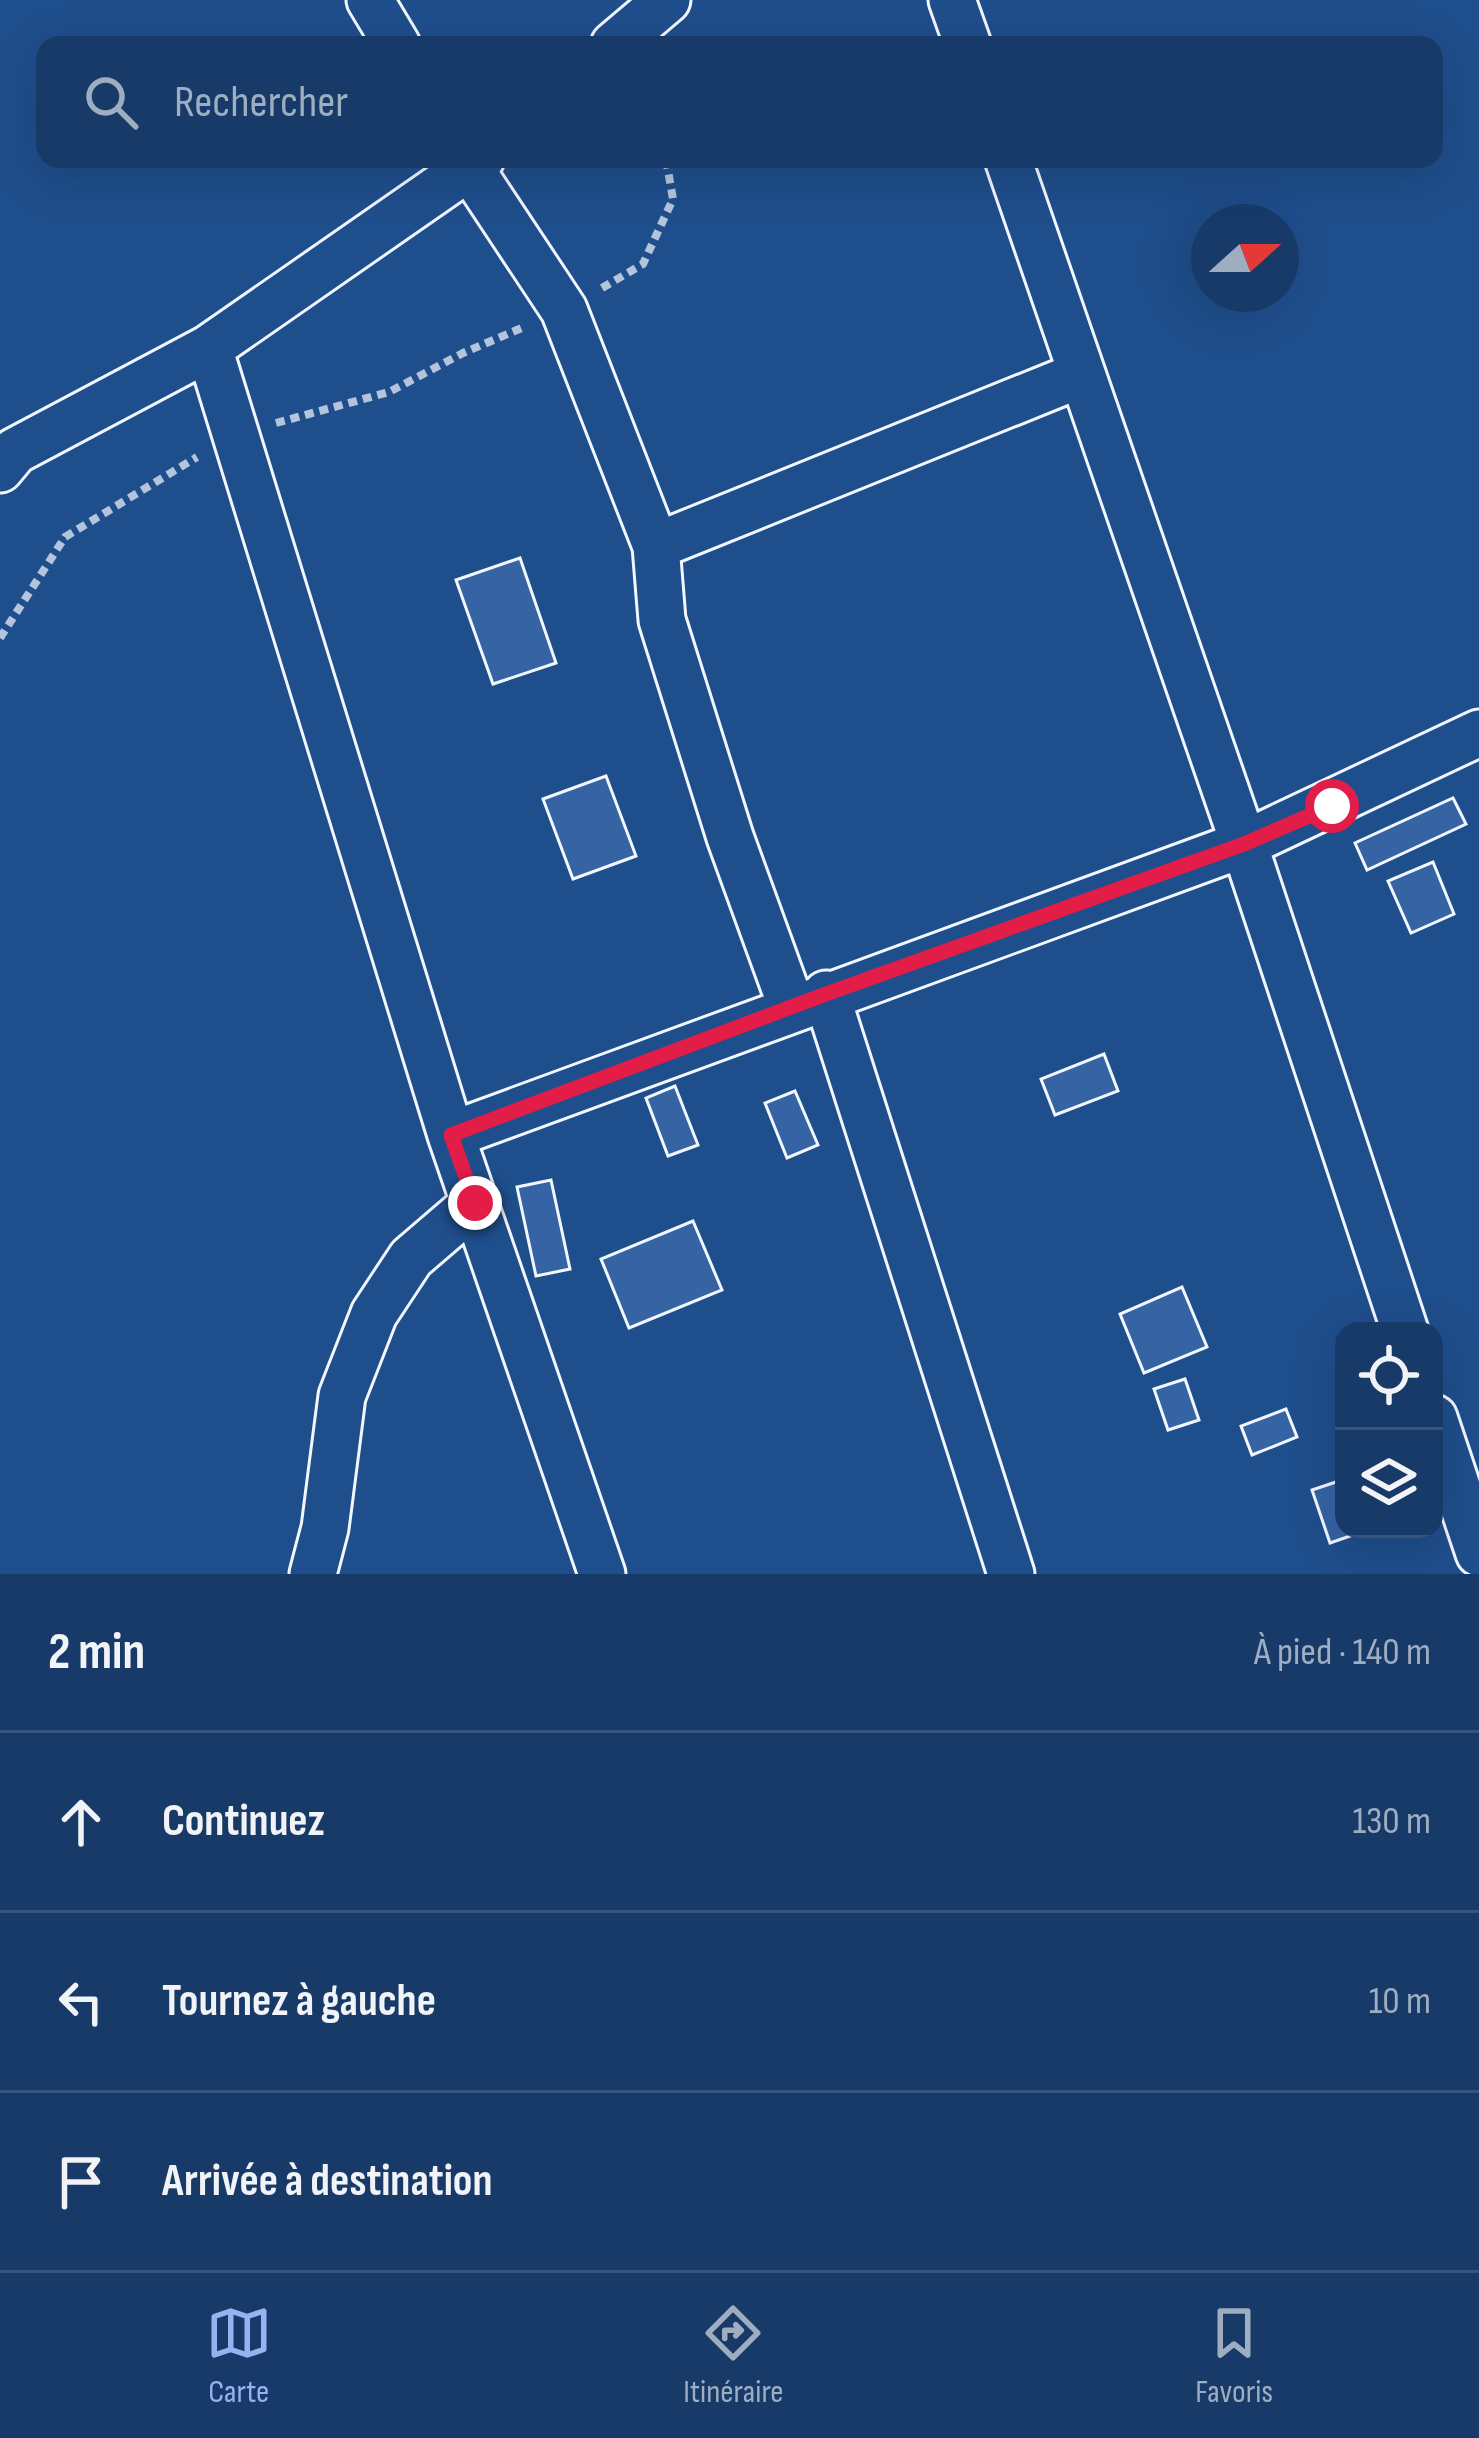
<!DOCTYPE html>
<html lang="fr">
<head>
<meta charset="utf-8">
<style>
  :root { --surface:#173a69; --page:#20416f; --text:#f1f3f6; --muted:#9eadc0; --line:#36547d; --accent:#95b2f1 }
  body { margin:0; font-family:"Sofia Sans Condensed",sans-serif; background:var(--page); color:var(--text) }
  .controls { position:absolute; right:36px; bottom:36px; display:grid; overflow:hidden; border-radius:24px; box-shadow:0 12px 48px #0002 }
  .controls button { width:108px; height:108px; display:grid; place-items:center; padding:0; border:0; border-bottom:3px solid var(--line); background:var(--surface); color:var(--text); font:60px sans-serif }
  .compass { position:absolute; left:1191px; top:204px; width:108px; height:108px; border-radius:50%; background:var(--surface); box-shadow:0 12px 48px #0002; rotate:69deg }
  .stop { position:absolute; width:36px; height:36px; margin:-27px; border:9px solid #e11d48; border-radius:50%; background:#fff }
  .stop.end { background:#e11d48; border-color:#fff; box-shadow:0 3px 12px #0008 }
  .list { margin:0; padding:0; list-style:none }
  h2 { display:flex; justify-content:space-between; align-items:center; height:156px; margin:0; padding:0 48px; font-size:51px }
  h2 small { font-size:39px; font-weight:400; color:var(--muted) }
  .list li { display:grid; grid-template-columns:78px 1fr auto; gap:36px; align-items:center; box-sizing:border-box; height:180px; padding:0 48px; border-top:3px solid var(--line) }
  .list b { display:block; font-size:45px; white-space:nowrap }
  .list em { font-size:39px; font-style:normal; color:var(--muted) }
  .icon { flex:none; width:66px; height:66px; fill:none; stroke:currentColor; stroke-width:2; stroke-linecap:round; stroke-linejoin:round }
  .map { position:relative; flex:none; width:1479px; height:1574px; overflow:hidden }
  .search { position:absolute; background:var(--surface); box-shadow:0 12px 48px #0002; left:36px; right:36px; top:36px; height:132px; display:flex; align-items:center; gap:30px; box-sizing:border-box; padding:0 42px; border-radius:24px; color:var(--muted); font-size:45px }
  .sheet { height:696px; background:var(--surface) }
  nav { display:flex; justify-content:space-around; align-items:center; box-sizing:border-box; height:168px; border-top:3px solid var(--line); background:var(--surface); font-size:33px; color:var(--muted) }
  nav a { display:grid; justify-items:center; gap:6px }
  nav .on { color:var(--accent) }
  .map>svg:first-child { display:block }
  .building { fill:#3563a3; stroke:#f2f6ff; stroke-width:3 }
  .lines { fill:none; stroke-linecap:round; stroke-linejoin:round }
  .street-casing { stroke:#f2f6ff; stroke-width:51 }
  .path { stroke:#b3c4dc; stroke-width:8; stroke-dasharray:9 6; stroke-linecap:butt }
  .street { stroke:#1f4e8c; stroke-width:45 }
  .route { stroke:#e11d48; stroke-width:15 }
</style>
</head>
<body>
<div class="map">
<svg width="1479" height="1574" viewBox="0 0 1479 1574">
  <rect width="100%" height="100%" fill="#1f4e8c"/>
  <path class="building" d="M 520,558 L 556,663 L 493,684 L 456,580 Z
    M 606,776 L 636,856 L 573,879 L 543,799 Z
    M 1453,798 L 1466,824 L 1367,870 L 1355,843 Z
    M 1433,862 L 1454,914 L 1411,933 L 1388,881 Z
    M 1104,1054 L 1118,1091 L 1055,1115 L 1041,1079 Z
    M 675,1086 L 698,1145 L 668,1156 L 646,1098 Z
    M 795,1091 L 818,1145 L 787,1158 L 765,1103 Z
    M 551,1180 L 570,1269 L 536,1276 L 517,1187 Z
    M 693,1221 L 722,1290 L 629,1328 L 601,1259 Z
    M 1182,1287 L 1207,1347 L 1144,1373 L 1120,1314 Z
    M 1185,1379 L 1199,1420 L 1168,1430 L 1154,1389 Z
    M 1286,1409 L 1297,1437 L 1252,1455 L 1241,1426 Z
    M 1339,1481 L 1344,1497 L 1344,1529 L 1355,1529 L 1356,1534 L 1330,1543 L 1312,1490 Z"/>
  <g class="lines">
    <g class="street-casing">
      <path id="street" d="M 370,0 L 397,45
        M 952,0 L 968,45
        M 614,45 L 667,0
        M 464,159 L 564,310 L 656,546 L 662,620 L 730,837 L 792,1008
        M 1008,159 L 1244,844 L 1405,1331
        M 209,348 L 451,1135 L 602,1574
        M 0,469 L 15,451 L 209,348 L 481,159
        M 656,546 L 1082,374
        M 826,994 L 1011,1574
        M 451,1135 L 1244,844 L 1479,733
        M 1434,1418 L 1479,1553
        M 313,1574 L 325,1528 L 342,1396 L 374,1314 L 411,1258 L 475,1203"/>
    </g>
    <path class="path" d="M 602,288 L 643,264 L 673,199 L 666,159
      M 276,423 L 389,392 L 463,353 L 524,327
      M 0,638 L 65,537 L 197,457"/>
    <use href="#street" class="street"/>
  </g>
  <g class="lines">
    <path class="route" d="M 475,1203 L 451,1135 L 826,994 L 1244,844 L 1332,806"/>
  </g>
</svg>
<div class="controls">
<button><svg class="icon" aria-label="locate" viewBox="0 0 24 24"><circle cx="12" cy="12" r="6"/><path d="M12 2v4M12 18v4M2 12h4M18 12h4"/></svg></button>
<button><svg class="icon" aria-label="layers" viewBox="0 0 24 24"><path d="M12 4l9 5-9 5-9-5zM3 14l9 5 9-5"/></svg></button>
</div>
<svg class="compass" viewBox="-18 -18 36 36"><path d="M0-13l5 13h-10z" fill="#e53935"/><path d="M0 13l5-13h-10z" fill="#9eadc0"/></svg>
<div class="stop" style="left:1332px;top:806px"></div>
<div class="stop end" style="left:475px;top:1203px"></div>
<div class="search"><svg class="icon" aria-label="search" viewBox="0 0 24 24"><circle cx="10" cy="10" r="6"/><path d="M15 15l6 6"/></svg>Rechercher</div>
</div>
<section class="sheet">
<h2>2 min<small>À pied · 140 m</small></h2>
<ul class="list">
<li><svg class="icon" aria-label="ahead" viewBox="0 0 24 24"><path d="M12 20V5M6 11l6-6 6 6"/></svg><div><b>Continuez</b></div><em>130 m</em></li>
<li><svg class="icon" aria-label="left" viewBox="0 0 24 24"><path d="M17 20v-9H6M10 6l-5 5 5 5"/></svg><div><b>Tournez à gauche</b></div><em>10 m</em></li>
<li><svg class="icon" aria-label="arrive" viewBox="0 0 24 24"><path d="M6 21V4h12l-3 4 3 4H6"/></svg><div><b>Arrivée à destination</b></div></li>
</ul>
</section>
<nav>
<a class="on"><svg class="icon" aria-label="map" viewBox="0 0 24 24"><path d="M3 6l6-2 6 2 6-2v14l-6 2-6-2-6 2zM9 4v14M15 6v14"/></svg>Carte</a>
<a><svg class="icon" aria-label="directions" viewBox="0 0 24 24"><path d="M12 3l9 9-9 9-9-9zM9 14v-3h6M13 9l2 2-2 2"/></svg>Itinéraire</a>
<a><svg class="icon" aria-label="saved" viewBox="0 0 24 24"><path d="M7 4h10v16l-5-4-5 4z"/></svg>Favoris</a>
</nav>
</body>
</html>
